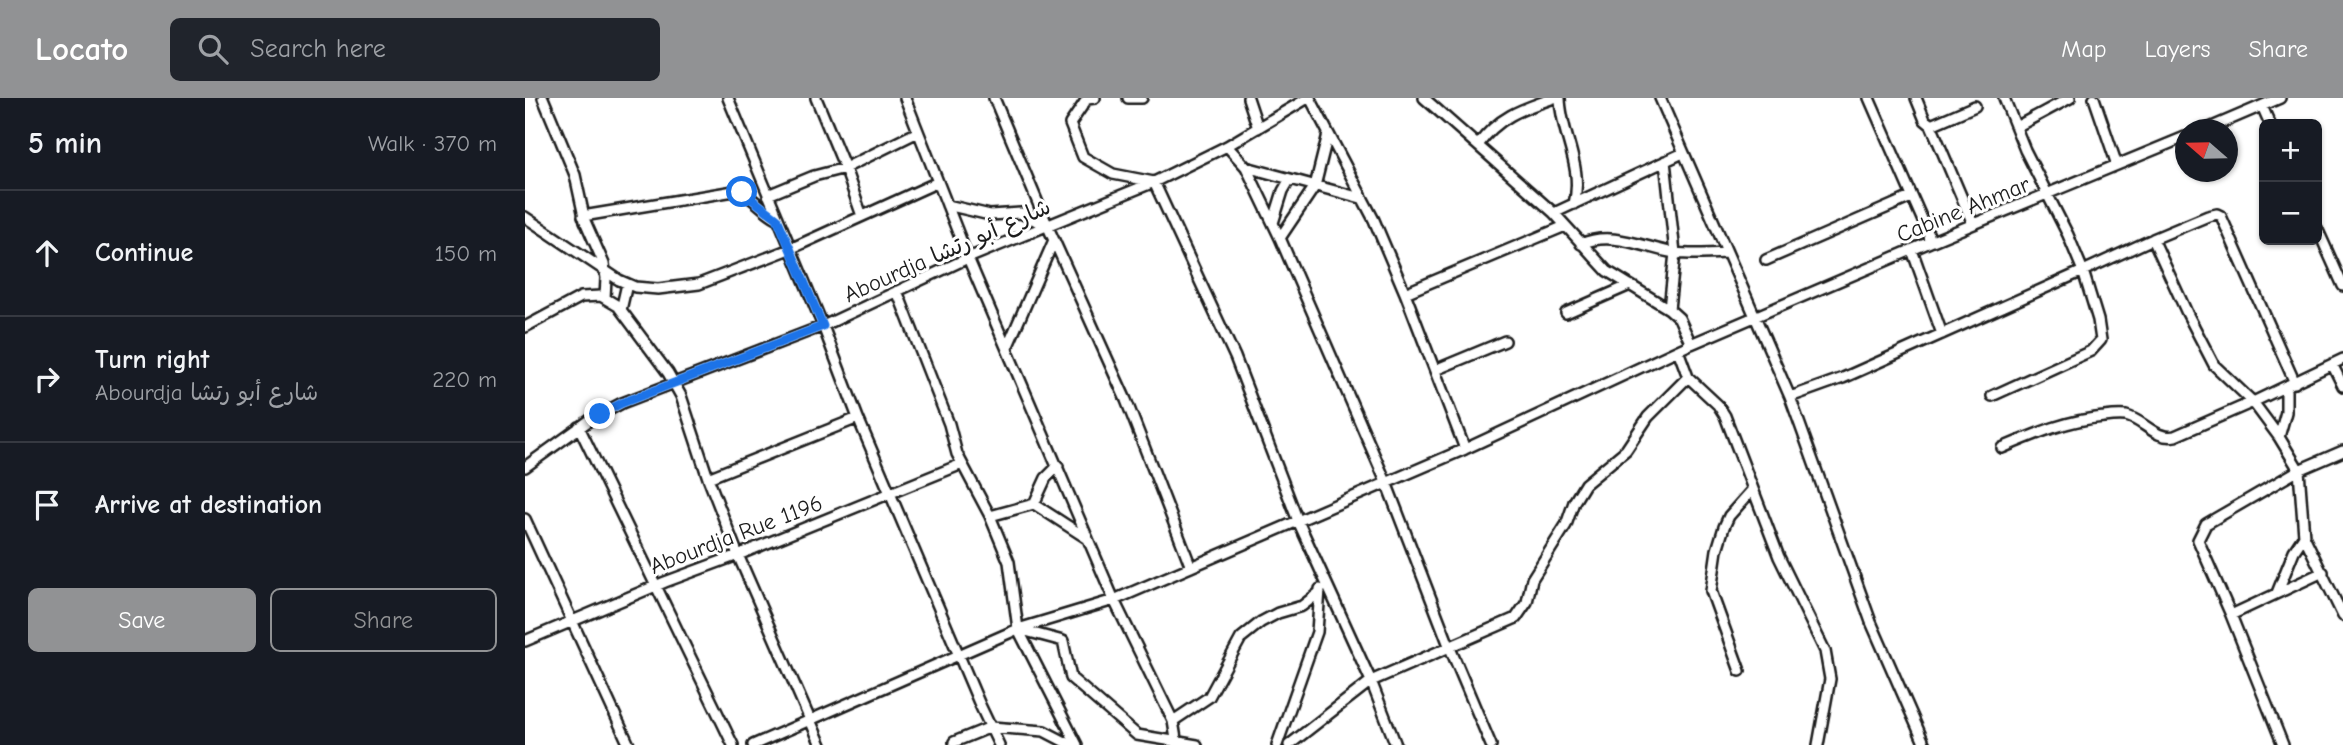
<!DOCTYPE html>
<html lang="en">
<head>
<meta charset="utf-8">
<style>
  :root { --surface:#171b24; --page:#20242c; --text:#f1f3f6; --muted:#9ea1a6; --line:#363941; --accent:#919294 }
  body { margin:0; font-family:"Comic Neue","Playpen Sans Arabic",sans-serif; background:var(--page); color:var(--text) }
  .controls { position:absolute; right:21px; top:21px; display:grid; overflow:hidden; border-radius:10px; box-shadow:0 2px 5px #0004 }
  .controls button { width:63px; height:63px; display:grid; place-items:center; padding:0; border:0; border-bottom:2px solid var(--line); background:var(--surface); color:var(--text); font:35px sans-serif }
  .compass { position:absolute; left:1650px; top:21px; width:63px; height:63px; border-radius:50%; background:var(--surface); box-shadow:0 2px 5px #0004; rotate:290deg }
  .stop { position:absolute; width:21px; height:21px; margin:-16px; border:5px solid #1a73e8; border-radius:50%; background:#fff }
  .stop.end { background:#1a73e8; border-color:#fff; box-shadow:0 2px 7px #0008 }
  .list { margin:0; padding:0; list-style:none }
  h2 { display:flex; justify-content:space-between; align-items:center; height:91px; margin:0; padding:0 28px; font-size:30px }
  h2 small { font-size:23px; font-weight:400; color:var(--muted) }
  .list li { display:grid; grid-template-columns:46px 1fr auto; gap:21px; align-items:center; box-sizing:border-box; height:126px; padding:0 28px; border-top:2px solid var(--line) }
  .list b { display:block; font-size:26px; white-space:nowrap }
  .list p { margin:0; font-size:23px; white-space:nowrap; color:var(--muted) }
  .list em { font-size:23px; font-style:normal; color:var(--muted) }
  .actions { display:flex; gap:14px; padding:21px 28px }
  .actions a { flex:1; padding:16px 0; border:2px solid var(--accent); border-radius:10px; text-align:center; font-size:24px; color:var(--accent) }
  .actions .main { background:var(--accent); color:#fff }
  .icon { flex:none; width:38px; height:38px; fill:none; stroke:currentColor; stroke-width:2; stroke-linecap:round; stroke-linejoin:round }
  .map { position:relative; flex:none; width:1818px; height:647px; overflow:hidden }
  header { display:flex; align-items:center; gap:42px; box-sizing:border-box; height:98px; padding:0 35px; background:var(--accent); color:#fff }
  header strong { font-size:33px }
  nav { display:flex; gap:38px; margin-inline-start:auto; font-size:24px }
  .search { width:490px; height:63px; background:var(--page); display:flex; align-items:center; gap:18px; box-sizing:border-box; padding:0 24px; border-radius:10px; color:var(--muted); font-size:26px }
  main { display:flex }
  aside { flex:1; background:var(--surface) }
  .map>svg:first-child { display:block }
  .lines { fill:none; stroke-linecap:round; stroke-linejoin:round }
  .minor-casing { stroke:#1c1c1c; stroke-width:14 }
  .minor { stroke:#fff; stroke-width:9 }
  .route { stroke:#1a73e8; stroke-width:9 }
  .labels { text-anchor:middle; stroke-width:6; stroke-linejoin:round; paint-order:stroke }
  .street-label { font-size:23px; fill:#1c1c1c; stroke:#fff }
</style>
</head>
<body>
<header>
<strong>Locato</strong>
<div class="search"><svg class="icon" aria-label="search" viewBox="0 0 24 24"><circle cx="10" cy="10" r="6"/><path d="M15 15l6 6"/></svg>Search here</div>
<nav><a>Map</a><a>Layers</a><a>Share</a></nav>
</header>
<main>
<aside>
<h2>5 min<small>Walk · 370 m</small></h2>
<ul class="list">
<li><svg class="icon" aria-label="ahead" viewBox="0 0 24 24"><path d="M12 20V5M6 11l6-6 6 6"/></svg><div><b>Continue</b></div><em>150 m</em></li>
<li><svg class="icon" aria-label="right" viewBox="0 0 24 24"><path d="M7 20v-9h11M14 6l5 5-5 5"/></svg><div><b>Turn right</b><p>Abourdja شارع أبو رتشا</p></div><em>220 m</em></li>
<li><svg class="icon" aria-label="arrive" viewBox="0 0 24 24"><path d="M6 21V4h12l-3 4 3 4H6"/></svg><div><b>Arrive at destination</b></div></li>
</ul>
<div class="actions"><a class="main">Save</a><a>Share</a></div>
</aside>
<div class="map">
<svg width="1818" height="647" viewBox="0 0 1818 647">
  <rect width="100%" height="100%" fill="#fff"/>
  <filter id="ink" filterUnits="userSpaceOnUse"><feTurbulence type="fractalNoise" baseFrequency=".0143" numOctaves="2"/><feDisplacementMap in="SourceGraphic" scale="14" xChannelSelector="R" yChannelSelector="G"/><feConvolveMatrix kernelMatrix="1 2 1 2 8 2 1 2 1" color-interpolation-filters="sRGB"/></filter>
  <g filter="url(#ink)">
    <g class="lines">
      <g class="minor-casing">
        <path id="minor" d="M 18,0 L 50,77 L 60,123 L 79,166 L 81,180 L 80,200
          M 203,0 L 298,228 L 333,320 L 455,607 L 474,647
          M 291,0 L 320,70 L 337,118
          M 380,0 L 443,160 L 589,502 L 648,623 L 652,647
          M 469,0 L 523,129 L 601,302 L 666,469
          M 570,0 L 562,1 L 545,26 L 558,59 L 588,76 L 629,84 L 710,259 L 773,423 L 846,583 L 871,647
          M 603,0 L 617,0
          M 723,0 L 733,30
          M 785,0 L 849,122 L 880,195 L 940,351
          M 899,0 L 1029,115 L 1082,173 L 1144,211 L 1154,220 L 1166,246
          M 1035,0 C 1036,38 1059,68 1049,106
          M 1135,0 L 1265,299 L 1346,524 L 1400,647
          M 1344,0 L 1404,137 L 1405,144
          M 1391,0 L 1400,22 L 1406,27 L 1450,8
          M 1479,0 L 1500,52 L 1543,137 L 1558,173 L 1628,141 L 1662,215 L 1689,267 L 1728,304 L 1754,339 L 1774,372 L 1779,438 L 1818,518
          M 1569,0 L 1592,67
          M 1737,8 L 1745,26
          M 1406,27 L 1448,126
          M 1491,29 L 1545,0
          M 1680,32 L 1755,0
          M 953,47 C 974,18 997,11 1029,0
          M 702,48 L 721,69 L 755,140 L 861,384 L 925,550 L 966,647
          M 1140,63 L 1150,155 L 1144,211
          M 721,69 L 836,100
          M 243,97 L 289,78 L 320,70 L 393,34
          M 422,107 L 465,117 L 496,115 L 523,129
          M 1029,115 L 1158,55
          M 58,118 L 209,93 C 227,95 236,112 252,120
          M 0,119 L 94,182 L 110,189 L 133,191 L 174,186 L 265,151 L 413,84
          M 748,125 L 758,93 L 765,81
          M 1792,130 L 1818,188
          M 755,140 L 790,88 L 803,36
          M 1628,141 L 1683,118 L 1692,116 L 1696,118 L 1770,285
          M 1056,146 C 1087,132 1119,150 1150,155 C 1166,157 1184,156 1200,155
          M 1387,152 L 1417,236
          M 1241,162 L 1386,99
          M 372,193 L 424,326 L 432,356 L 465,418 L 484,464 L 493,531 L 552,647
          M 880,195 L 1040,128
          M 96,212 L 102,186
          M 1041,215 L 1105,187
          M 0,229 L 56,199 L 76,198 L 93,208 L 143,275 L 156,298 L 183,380 L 213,457 L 296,647
          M 482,250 L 529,142
          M 1153,252 L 1163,279 L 1193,307 L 1200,318 L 1254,459 L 1300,553 L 1305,581 L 1293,647
          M 1808,268 L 1818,288
          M 910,272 L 980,243
          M 1265,299 L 1318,280 L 1558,173 L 1573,222 L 1576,242 L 1566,253 L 1467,298
          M 54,329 L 208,647
          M 1754,339 L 1761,314 L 1761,289
          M 1477,350 C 1510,336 1542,322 1579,319 C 1586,318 1594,317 1601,318 C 1619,322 1630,342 1650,338 L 1728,304 L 1818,261
          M 0,369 L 65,322 L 97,305 L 298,228 L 443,160 L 629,84 L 702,48 L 783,0
          M 183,380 L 333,320
          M 509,406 L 521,380 L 533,368
          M 465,418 L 509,406 L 563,441
          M 0,421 L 104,647
          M 1752,495 L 1769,453 L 1779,438
          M 1706,517 L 1673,442 L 1681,426 L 1774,372 L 1818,353
          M 493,531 L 589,502 L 940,351 L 1166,246 L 1405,144 L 1660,39
          M 0,543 L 140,484 L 213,457 L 437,366
          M 1215,573 L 1186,493 L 1192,452 L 1199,429 L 1204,418 L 1228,391
          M 648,623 L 684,599 L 716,540 L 736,524 L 753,515 L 777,508 L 795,494
          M 429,644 L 466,629 L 519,633 L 546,647
          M 228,647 L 493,531 L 538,543 L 546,580 L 612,637 L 672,647
          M 752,647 L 792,534 L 795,491
          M 764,647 L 846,583 L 991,520 L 1002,504 L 1007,481 L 1041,427 L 1049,404 L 1060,386 L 1101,352 L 1123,319 L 1163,279
          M 1758,647 L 1706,517 L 1798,474"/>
      </g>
      <use href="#minor" class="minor"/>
    </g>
  </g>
  <g class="lines" filter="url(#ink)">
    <path class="route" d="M 75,316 L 97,305 L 298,228 L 252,120 L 217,94"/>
  </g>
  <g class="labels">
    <g class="street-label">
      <text transform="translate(1438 111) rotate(-22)" y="8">Cabine Ahmar</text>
      <text transform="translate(422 152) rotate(-24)" y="8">Abourdja شارع أبو رتشا</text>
      <text transform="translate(211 436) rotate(-21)" y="8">Abourdja Rue 1196</text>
    </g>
  </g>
</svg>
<div class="controls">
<button>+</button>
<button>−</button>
</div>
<svg class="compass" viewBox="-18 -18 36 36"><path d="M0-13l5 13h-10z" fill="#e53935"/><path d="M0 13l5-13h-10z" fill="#9ea1a6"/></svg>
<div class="stop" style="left:217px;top:94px"></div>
<div class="stop end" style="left:75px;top:316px"></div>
</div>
</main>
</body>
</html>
